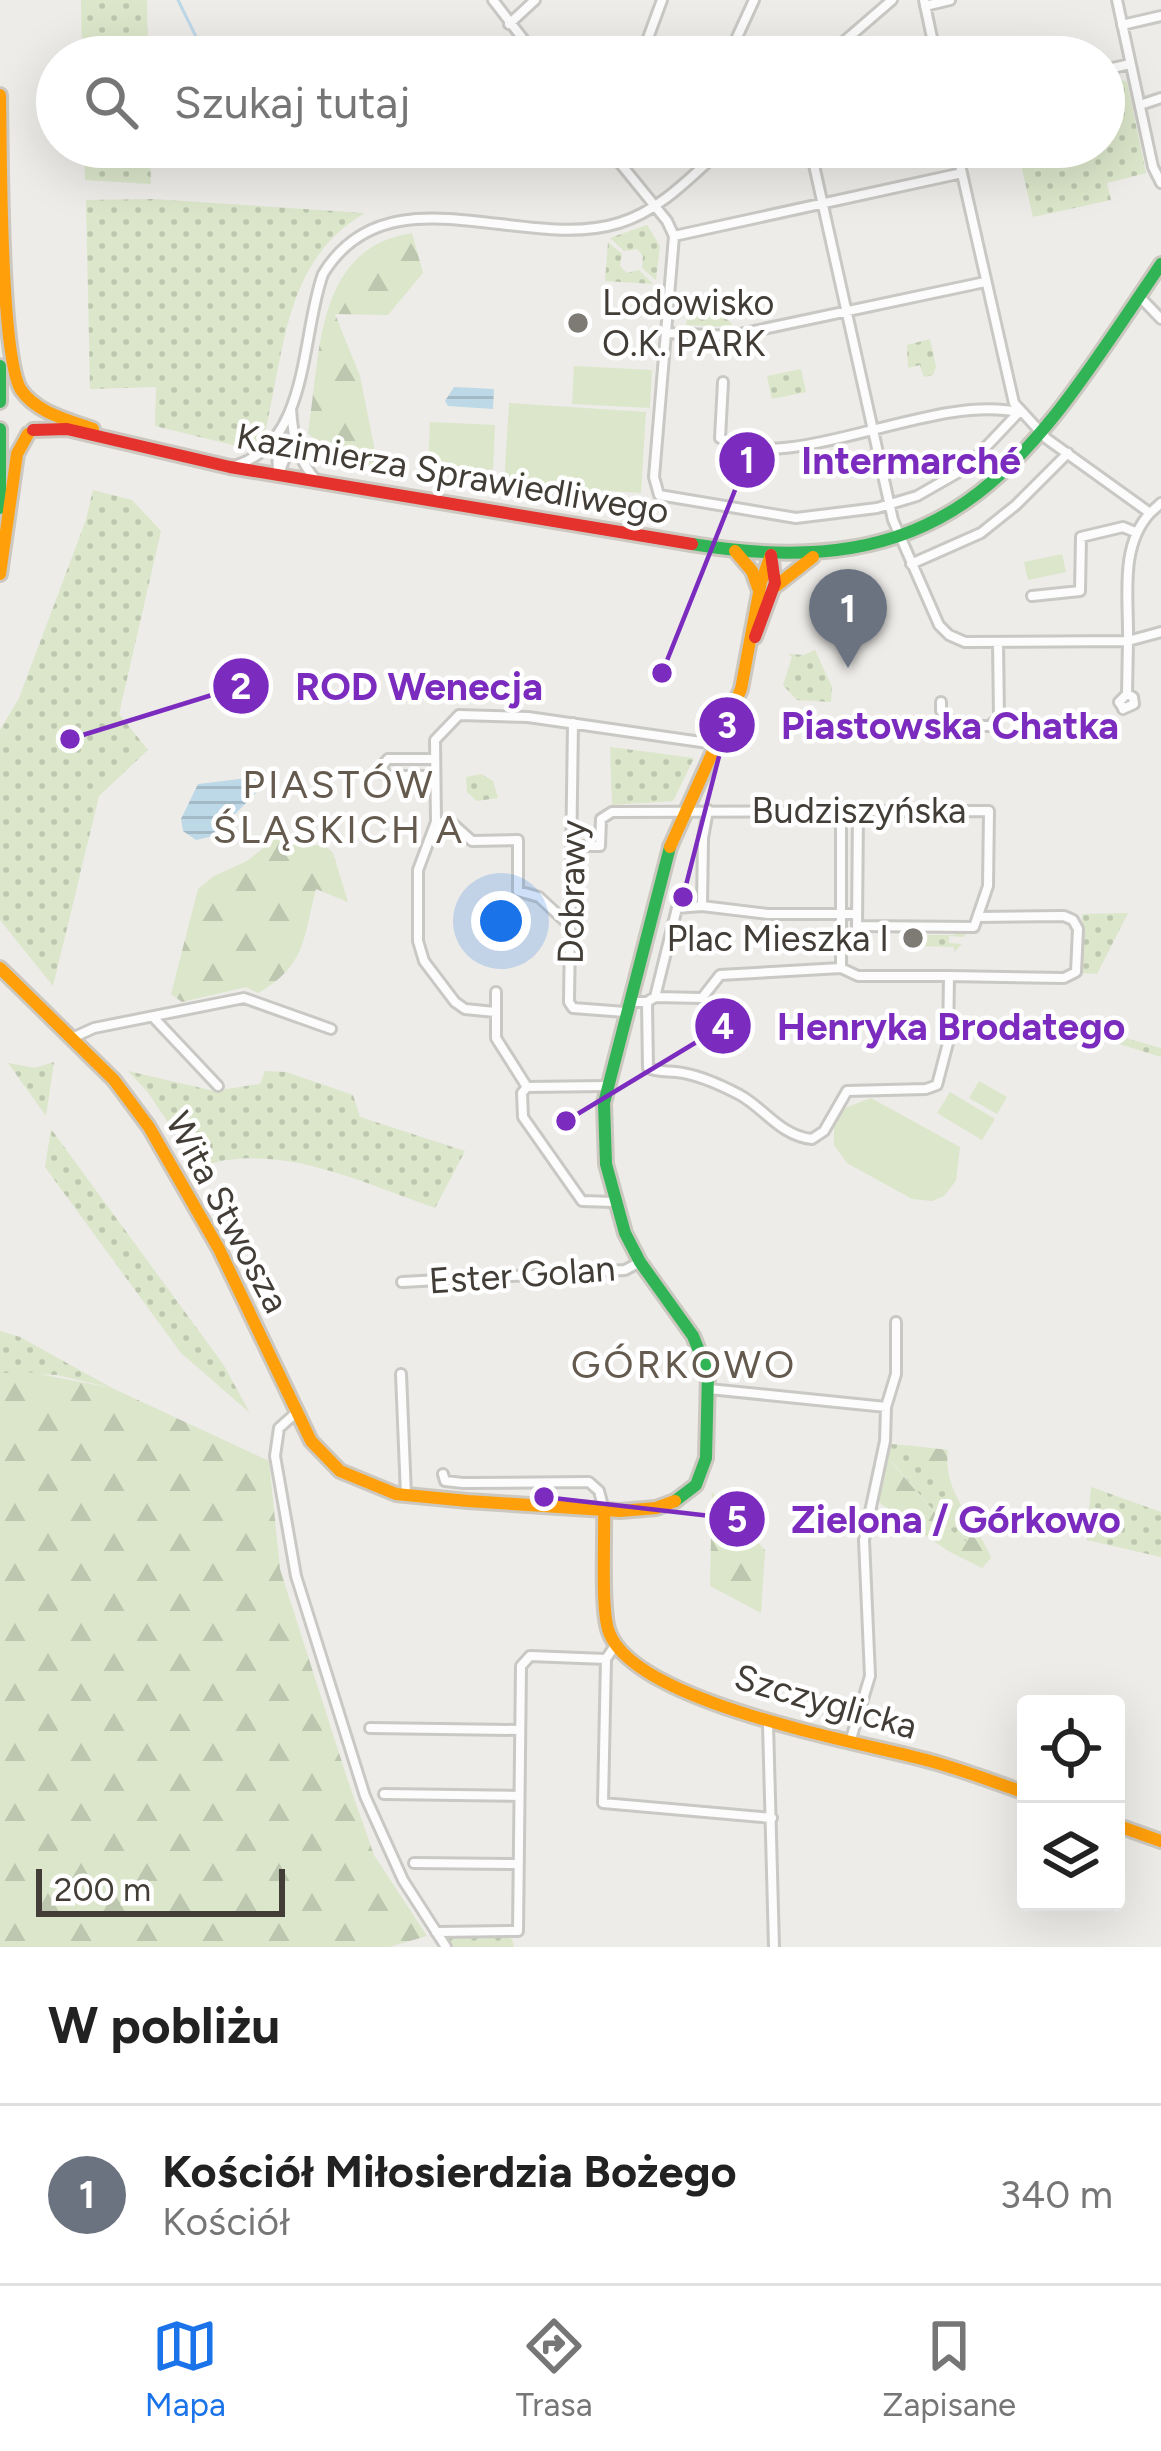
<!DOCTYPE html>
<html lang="pl">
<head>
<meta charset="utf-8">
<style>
  :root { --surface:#fff; --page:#f6f6f6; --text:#222; --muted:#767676; --line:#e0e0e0; --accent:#1a73e8 }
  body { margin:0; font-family:Figtree,sans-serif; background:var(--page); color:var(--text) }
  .controls { position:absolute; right:36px; bottom:36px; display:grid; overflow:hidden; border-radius:12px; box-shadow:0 12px 48px #0002 }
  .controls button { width:108px; height:108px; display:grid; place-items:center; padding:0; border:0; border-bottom:3px solid var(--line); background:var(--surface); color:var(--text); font:60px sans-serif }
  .scale { position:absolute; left:36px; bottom:30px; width:249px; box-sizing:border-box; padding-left:12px; border:6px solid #423d36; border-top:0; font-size:33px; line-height:42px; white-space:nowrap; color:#423d36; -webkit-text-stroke:9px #fff; paint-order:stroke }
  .you { position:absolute; left:501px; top:921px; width:42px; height:42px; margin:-30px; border:9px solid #fff; border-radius:50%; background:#1a73e8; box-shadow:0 0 0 18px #1a73e833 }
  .badge { display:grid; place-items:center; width:78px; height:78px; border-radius:50%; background:var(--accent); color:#fff; font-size:39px; font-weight:700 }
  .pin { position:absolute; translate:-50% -99px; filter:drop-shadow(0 3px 6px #0008) }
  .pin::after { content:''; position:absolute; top:63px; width:42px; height:36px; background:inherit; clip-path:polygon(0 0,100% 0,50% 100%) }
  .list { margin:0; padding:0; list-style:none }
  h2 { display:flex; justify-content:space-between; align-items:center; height:156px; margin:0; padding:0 48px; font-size:51px }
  h2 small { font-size:39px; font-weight:400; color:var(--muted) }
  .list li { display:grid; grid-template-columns:78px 1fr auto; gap:36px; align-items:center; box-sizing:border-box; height:180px; padding:0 48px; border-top:3px solid var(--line) }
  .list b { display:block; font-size:45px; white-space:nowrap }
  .list p { margin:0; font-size:39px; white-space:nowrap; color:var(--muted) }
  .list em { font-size:39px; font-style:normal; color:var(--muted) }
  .icon { flex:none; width:66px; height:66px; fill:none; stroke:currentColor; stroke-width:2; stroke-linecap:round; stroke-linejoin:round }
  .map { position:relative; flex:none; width:1161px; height:1947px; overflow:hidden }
  .search { position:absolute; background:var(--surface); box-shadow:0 12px 48px #0002; left:36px; right:36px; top:36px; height:132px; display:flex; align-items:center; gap:30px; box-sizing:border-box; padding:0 42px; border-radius:66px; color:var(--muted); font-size:45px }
  .sheet { height:336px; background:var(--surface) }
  nav { display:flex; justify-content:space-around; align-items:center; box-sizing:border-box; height:168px; border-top:3px solid var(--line); background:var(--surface); font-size:33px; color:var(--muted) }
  nav a { display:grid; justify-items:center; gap:6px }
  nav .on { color:var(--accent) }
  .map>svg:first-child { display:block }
  .green { fill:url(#green-dots) }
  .forest { fill:url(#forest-firs) }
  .pitch { fill:#dbe6ca }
  .water { fill:url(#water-rules) }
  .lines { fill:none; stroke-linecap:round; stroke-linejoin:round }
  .stream { stroke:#bdd8e7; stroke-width:3 }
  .street-casing { stroke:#cac8c4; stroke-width:14 }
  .fast-casing { stroke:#ccc8c0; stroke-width:18 }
  .slow-casing { stroke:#ccc8c0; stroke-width:18 }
  .jam-casing { stroke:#ccc8c0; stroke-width:18 }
  .street { stroke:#fcfcfc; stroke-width:8 }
  .fast { stroke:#30b455; stroke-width:12 }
  .slow { stroke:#ff9f0a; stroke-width:12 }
  .jam { stroke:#e5322d; stroke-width:12 }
  .poi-dot { fill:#7e7a74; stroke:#fff; stroke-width:4.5 }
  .labels { text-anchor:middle; stroke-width:9; stroke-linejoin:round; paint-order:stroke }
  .poi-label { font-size:36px; fill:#423d36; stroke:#fff; text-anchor:start }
  .street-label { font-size:36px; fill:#423d36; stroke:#fff }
  .neighbourhood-label { font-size:39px; letter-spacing:3px; fill:#645a4e; stroke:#fff }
  .leader { fill:none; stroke:#7b2cbf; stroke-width:4.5 }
  .callout-dot { fill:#7b2cbf; stroke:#fff; stroke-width:4.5 }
  .mark-label { font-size:36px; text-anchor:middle; font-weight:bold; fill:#fff }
  .callout-label { font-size:39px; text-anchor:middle; font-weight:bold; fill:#7b2cbf; stroke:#fff; stroke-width:9; stroke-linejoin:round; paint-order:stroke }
</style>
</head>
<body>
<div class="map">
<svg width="1161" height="1947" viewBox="0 0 1161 1947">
  <defs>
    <pattern id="green-dots" width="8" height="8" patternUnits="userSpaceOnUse" patternTransform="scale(3)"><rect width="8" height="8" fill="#dbe6ca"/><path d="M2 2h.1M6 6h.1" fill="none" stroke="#bdc6ae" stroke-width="1.8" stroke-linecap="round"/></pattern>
    <pattern id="forest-firs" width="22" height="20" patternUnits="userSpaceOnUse" patternTransform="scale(3)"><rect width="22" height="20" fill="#dbe6ca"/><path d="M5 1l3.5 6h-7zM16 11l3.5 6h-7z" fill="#bdc6ae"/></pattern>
    <pattern id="water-rules" width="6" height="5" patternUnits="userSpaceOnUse" patternTransform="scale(3)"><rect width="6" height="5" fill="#bdd8e7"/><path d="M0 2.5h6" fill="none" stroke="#a4bac7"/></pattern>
  </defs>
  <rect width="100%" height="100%" fill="#edece8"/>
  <path class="green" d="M 81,0 L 147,0 L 148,57 L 82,57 Z
    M 1121,80 L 1127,82 L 1146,173 L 1107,183 L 1111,200 L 1033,217 L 1017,147 L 1104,147 L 1104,84 Z
    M 84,147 L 150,147 L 151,184 L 85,180 Z
    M 152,199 L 365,213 C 286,259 285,345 266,428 L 255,443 L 237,446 L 155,426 L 156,387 L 90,389 L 86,200 Z
    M 647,225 L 660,246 L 656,280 L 642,268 L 643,256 L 637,249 L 624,251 L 610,238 Z
    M 608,242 L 622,254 L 620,266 L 627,273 L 639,270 L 653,284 L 605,281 Z
    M 709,300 L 733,325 L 733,327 L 686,325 L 687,319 Z
    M 930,339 L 936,367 L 933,375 L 924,377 L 920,365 L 908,368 L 907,345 Z
    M 801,369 L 806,392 L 772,399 L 767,376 Z
    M 93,490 L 132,500 L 161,531 L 119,714 L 148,750 L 99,796 L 53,986 L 0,920 L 0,730 L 19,698 L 86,520 Z
    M 815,650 L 832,687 L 831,702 L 797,700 L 783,685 L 792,657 L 788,654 L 804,655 Z
    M 610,747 L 694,758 L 673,801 L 612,805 Z
    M 481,774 L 493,781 L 498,798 L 477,801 L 467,792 L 466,777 Z
    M 1128,913 L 1097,974 L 1082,973 L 1082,914 Z
    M 916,929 L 923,935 L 955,935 L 951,929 L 966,933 L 964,937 L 949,936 L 949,943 L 962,944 L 954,952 L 954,947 L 916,946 Z
    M 1071,1023 L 1161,1048 L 1161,1057 L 1068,1028 Z
    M 54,1062 L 46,1116 L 8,1063 L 35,1068 Z
    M 128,1071 L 214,1091 L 260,1084 L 265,1071 L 286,1072 L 353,1095 L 360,1117 L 465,1151 L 435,1208 C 360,1182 278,1140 198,1167 L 147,1091 Z
    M 51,1129 L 223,1364 L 250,1413 L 181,1353 L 45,1167 Z
    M 0,1331 L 20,1337 L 112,1388 L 57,1375 L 0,1373 Z
    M 891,1444 L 914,1446 L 944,1489 L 968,1544 L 949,1529 L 887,1456 Z
    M 1091,1487 L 1161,1512 L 1161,1557 L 1087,1540 Z
    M 445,1936 L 504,1936 L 512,1939 L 514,1947 L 451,1947 Z"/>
  <path class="forest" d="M 412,233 L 423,273 L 388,315 L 335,314 L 360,376 L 377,461 L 394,468 L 338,461 L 308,433 C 321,355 314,248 412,233 Z
    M 276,838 L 327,847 L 333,853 L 348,902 L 316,889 C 303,939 306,966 258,993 L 246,987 L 182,1002 L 171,994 L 198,889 L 214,876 L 247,861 Z
    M 28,1372 L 112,1388 L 269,1461 L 280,1569 L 348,1781 L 374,1855 L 427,1936 L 389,1947 L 0,1947 L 0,1373 Z
    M 914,1446 L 948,1450 C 942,1493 976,1520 991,1558 L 982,1568 L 948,1551 L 877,1501 L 887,1456 L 892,1456 L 892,1463 L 949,1529 L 967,1542 L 944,1490 Z
    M 712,1492 L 765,1550 L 761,1613 L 710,1586 Z"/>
  <path class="pitch" d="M 574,366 L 652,370 L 650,408 L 572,404 Z
    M 509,403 L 646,412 L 641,493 L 504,484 Z
    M 430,422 L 495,425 L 493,470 L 428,467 Z
    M 1062,554 L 1066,572 L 1028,580 L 1024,562 Z
    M 979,1081 L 1007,1097 L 997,1114 L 969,1098 Z
    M 950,1092 L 995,1119 L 982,1140 L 937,1113 Z
    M 871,1098 L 960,1147 L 956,1181 L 944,1196 L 932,1201 L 912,1199 L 847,1163 L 834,1145 L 834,1124 L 845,1108 Z"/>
  <path class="water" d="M 454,387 L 494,389 L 493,409 L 448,406 L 445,401 Z
    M 265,776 L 264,785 L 213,836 L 196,840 L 183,831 L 181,819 L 198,784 Z"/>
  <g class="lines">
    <path class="stream" d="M 178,0 L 206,57"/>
    <g class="street-casing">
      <path id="street" d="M 493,0 L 537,57
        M 924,0 L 936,57
        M 1117,0 L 1153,167 L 1161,183
        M 925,6 L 950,0
        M 509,24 L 535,0
        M 1122,25 L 1161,16
        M 641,57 L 662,0
        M 728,57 L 754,0
        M 826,57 L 892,0
        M 1104,70 L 1130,64
        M 1140,105 L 1161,98
        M 607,147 L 667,221 L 674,236 L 654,477 L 659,495 L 796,518 L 877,508 L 917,496 L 966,468 L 1019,412
        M 810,147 L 893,520 L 939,625 L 949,635 L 965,642 L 1128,641 C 1129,598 1119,547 1150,513 L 1047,439 L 1014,403 L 956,147
        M 674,236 L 962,173
        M 1139,296 L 1161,319
        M 667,333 L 730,336 L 985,282
        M 723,382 L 720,438 C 789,478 929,393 1018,412
        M 291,409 C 293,438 297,460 318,482
        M 277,442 L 278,474
        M 237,465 C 310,441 301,334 323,274 C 388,167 523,253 619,223 C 660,211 693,175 724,147
        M 278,476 L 292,440
        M 1150,513 L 1161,503
        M 911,564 L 981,533 L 1016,505 L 1068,453
        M 1032,596 L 1080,591 L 1081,537 L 1123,527 L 1135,532
        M 941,702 L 941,711 L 957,726 L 990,726 L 999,717 L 998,642
        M 1123,708 L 1119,702 L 1127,694 L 1128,641 L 1161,632
        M 1123,709 L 1134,704 L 1133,697 L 1127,694
        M 573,723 L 569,1002 L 573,1008 L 625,1012
        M 435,776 L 390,776 L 385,775 L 382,766 L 388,759 L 435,759
        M 436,822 L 453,824 L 472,841 L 518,840 L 518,891 L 539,897 L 568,924
        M 581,846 L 600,846 L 601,819 L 612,812 L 989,811 L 988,886 L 974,927 L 857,926 L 858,811
        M 702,906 L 768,914 L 857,914
        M 841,968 L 858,976 L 949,976
        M 496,992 L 496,1038 L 527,1087 L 606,1086
        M 655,997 L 677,908 L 702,906 L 703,838 L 708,810
        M 630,1002 L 647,1002 L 655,997 L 702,998 L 720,975 L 841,968 L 841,811
        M 647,1002 L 648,1068 C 658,1072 666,1071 676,1072 C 697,1074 721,1085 740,1095 C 765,1109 781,1136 812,1139 L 824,1131 L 847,1091 L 926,1089 L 937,1085 L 948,1043 L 949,976 L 1064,978 L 1076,972 L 1078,929 L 1073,920 L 1064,916 L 978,917
        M 495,1012 L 465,1009 L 455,1002 L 424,961 L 418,941 L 418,870 L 436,822 L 435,740 L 459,715 L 528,717 L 715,744
        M 153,1017 L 218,1086
        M 72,1038 L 94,1028 L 244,998 L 331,1029
        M 527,1087 L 522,1093 L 523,1117 L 582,1201 L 614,1202
        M 402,1282 L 625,1270 L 640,1262
        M 401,1374 L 406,1495
        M 709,1389 L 886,1407
        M 297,1412 L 279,1428 L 275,1456 L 296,1576 L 365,1796 L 403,1880 L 446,1947
        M 443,1474 L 445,1481 L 463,1483 L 589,1482 L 599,1491 L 604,1510
        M 606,1659 L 603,1803 L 772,1818
        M 768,1724 L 774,1947
        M 370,1728 L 519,1730
        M 850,1742 L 870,1676 L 864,1540 L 885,1441 L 886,1407 L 896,1374 L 896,1322
        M 384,1794 L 519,1796
        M 414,1863 L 518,1864
        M 436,1932 L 518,1931 L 521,1666 L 530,1656 L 606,1659 L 614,1647"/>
    </g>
    <g class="fast-casing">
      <path id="fast" d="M 0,366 L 0,402
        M 0,429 L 0,508
        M 692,544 C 958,588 1028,461 1161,264
        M 670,847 L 604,1103 L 606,1164 L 625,1233 L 640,1262 L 693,1336 L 708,1373 L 706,1458 L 696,1485 L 675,1501"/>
    </g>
    <g class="slow-casing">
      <path id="slow" d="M 0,95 C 1,147 0,356 21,390 C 37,413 68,420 93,429
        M 735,551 L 752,571 L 758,588
        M 0,574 L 17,454 L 28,434
        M 776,586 L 813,557
        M 670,847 L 741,689 L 761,582 L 771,555
        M 0,968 L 114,1080 L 149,1127 L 219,1249 L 311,1441 L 340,1471 L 396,1494 L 468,1501 L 620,1511 L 656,1508 L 675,1501
        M 604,1510 C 605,1538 601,1605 608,1629 C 629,1703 862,1742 930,1761 C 963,1770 994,1782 1026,1793
        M 1116,1825 L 1161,1841"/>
    </g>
    <g class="jam-casing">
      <path id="jam" d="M 33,430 L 67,429 L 230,467 L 692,544
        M 755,637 L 775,583 L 771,555"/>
    </g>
    <use href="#street" class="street"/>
    <use href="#fast" class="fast"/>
    <use href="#slow" class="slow"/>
    <use href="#jam" class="jam"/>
  </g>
  <g class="poi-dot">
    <circle cx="578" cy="323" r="12"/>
    <circle cx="913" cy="938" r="12"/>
  </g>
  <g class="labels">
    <g class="poi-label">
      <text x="602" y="315">Lodowisko<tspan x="602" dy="41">O.K. PARK</tspan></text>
      <text x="889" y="951" text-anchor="end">Plac Mieszka I</text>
    </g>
    <g class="street-label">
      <text transform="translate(453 473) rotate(10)" y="13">Kazimierza Sprawiedliwego</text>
      <text x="859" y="823">Budziszyńska</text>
      <text transform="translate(571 892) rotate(-89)" y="13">Dobrawy</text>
      <text transform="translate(228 1212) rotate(62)" y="13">Wita Stwosza</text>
      <text transform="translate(522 1274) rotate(-4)" y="13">Ester Golan</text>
      <text transform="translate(826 1701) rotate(16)" y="13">Szczyglicka</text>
    </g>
    <g class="neighbourhood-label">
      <text x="339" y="798">PIASTÓW<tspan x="339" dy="45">ŚLĄSKICH A</tspan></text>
      <text x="684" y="1378">GÓRKOWO</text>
    </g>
  </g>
  <path class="leader" d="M662 673L747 460M70 739L241 686M683 897L727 725M566 1121L723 1026M544 1497L737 1519"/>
  <g class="callout-dot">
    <circle cx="662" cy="673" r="12"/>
    <circle cx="70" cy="739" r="12"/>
    <circle cx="683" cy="897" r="12"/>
    <circle cx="566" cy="1121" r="12"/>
    <circle cx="544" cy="1497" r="12"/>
    <circle cx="747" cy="460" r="30"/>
    <circle cx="241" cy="686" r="30"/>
    <circle cx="727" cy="725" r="30"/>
    <circle cx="723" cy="1026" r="30"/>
    <circle cx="737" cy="1519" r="30"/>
  </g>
  <g class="mark-label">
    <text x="747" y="473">1</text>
    <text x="241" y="699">2</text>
    <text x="727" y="738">3</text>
    <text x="723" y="1039">4</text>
    <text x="737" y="1532">5</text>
  </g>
  <g class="callout-label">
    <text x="911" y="474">Intermarché</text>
    <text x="419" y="700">ROD Wenecja</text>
    <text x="950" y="739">Piastowska Chatka</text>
    <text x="951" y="1040">Henryka Brodatego</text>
    <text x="956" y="1533">Zielona / Górkowo</text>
  </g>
</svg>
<div class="controls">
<button><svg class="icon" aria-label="locate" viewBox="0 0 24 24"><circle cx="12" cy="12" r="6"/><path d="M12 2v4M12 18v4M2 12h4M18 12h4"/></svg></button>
<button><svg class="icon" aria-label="layers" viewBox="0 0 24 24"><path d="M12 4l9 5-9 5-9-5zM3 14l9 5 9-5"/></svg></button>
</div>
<div class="scale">200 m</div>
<div class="you"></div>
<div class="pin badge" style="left:848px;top:668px;background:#6b7280">1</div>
<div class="search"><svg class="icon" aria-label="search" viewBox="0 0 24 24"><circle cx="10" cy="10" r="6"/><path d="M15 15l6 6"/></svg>Szukaj tutaj</div>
</div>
<section class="sheet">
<h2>W pobliżu<small></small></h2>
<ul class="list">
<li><span class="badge" style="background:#6b7280">1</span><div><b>Kościół Miłosierdzia Bożego</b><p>Kościół</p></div><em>340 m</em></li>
</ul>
</section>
<nav>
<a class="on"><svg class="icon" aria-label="map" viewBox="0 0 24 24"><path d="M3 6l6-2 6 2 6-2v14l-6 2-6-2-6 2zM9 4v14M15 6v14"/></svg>Mapa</a>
<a><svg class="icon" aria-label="directions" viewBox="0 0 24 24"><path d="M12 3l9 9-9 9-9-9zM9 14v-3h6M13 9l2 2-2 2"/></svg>Trasa</a>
<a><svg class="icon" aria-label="saved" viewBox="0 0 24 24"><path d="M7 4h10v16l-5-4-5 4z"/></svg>Zapisane</a>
</nav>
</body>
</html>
